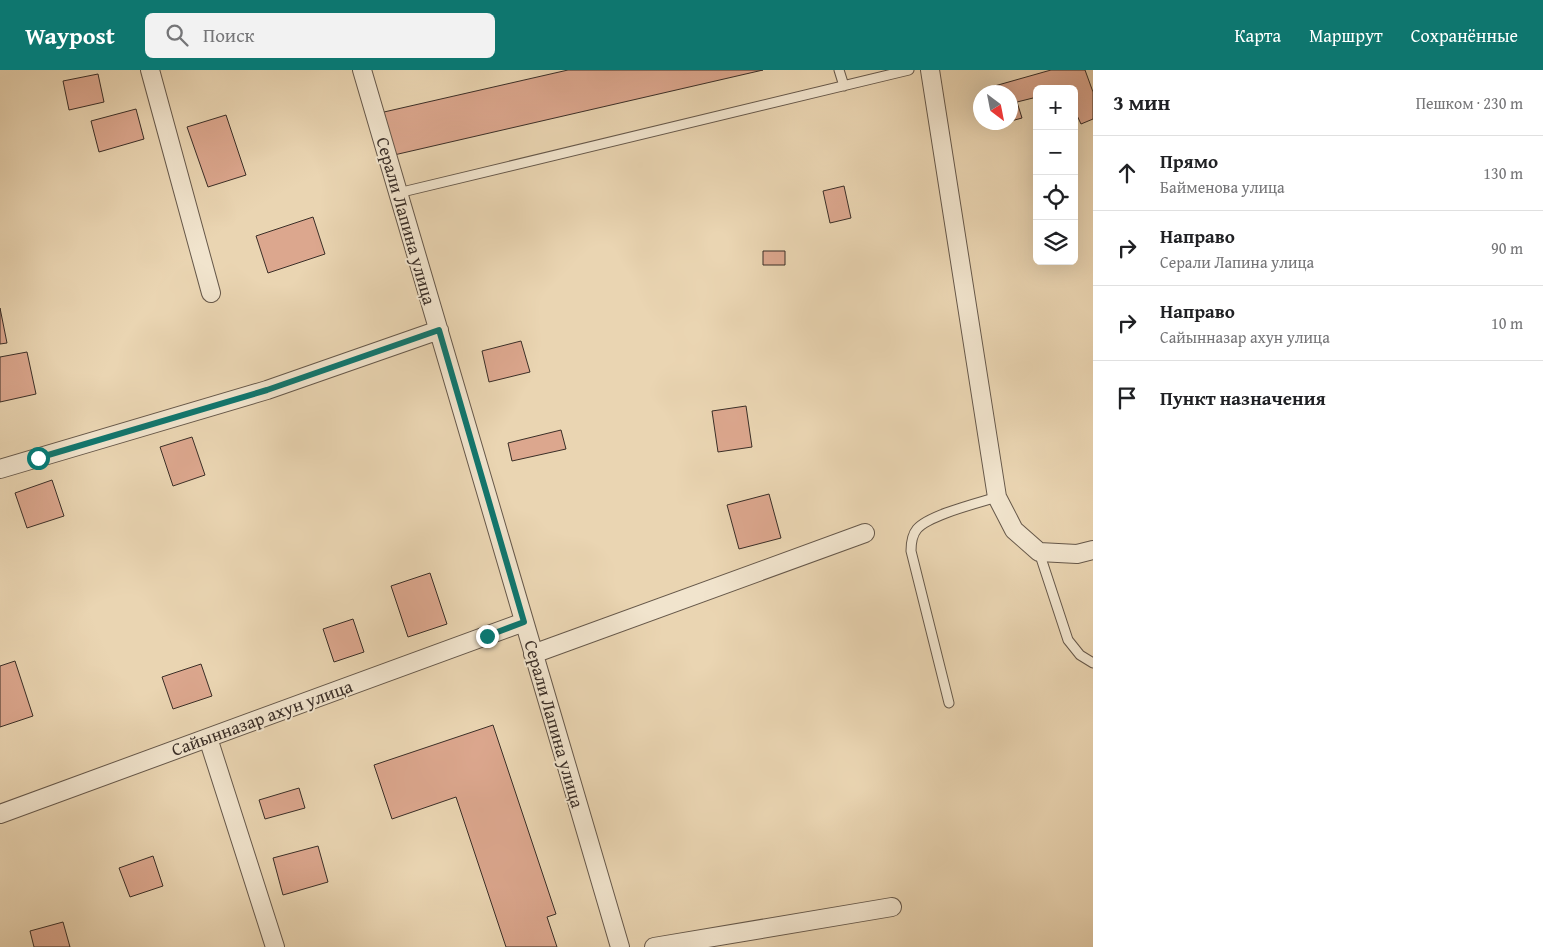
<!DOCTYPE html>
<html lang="ru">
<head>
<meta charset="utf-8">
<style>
  :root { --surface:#fff; --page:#f2f2f2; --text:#202124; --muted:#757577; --line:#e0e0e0; --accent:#0f766e }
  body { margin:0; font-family:"Gentium Book Plus",serif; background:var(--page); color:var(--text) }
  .controls { position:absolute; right:15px; top:15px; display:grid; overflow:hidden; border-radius:8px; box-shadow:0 5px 20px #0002 }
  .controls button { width:45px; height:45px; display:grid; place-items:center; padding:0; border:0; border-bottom:1px solid var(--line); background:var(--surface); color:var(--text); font:25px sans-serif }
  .compass { position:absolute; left:973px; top:15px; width:45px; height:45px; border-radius:50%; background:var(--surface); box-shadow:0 5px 20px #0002; rotate:148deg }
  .stop { position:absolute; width:15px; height:15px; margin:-11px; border:4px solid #0f766e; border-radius:50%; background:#fff }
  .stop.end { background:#0f766e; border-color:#fff; box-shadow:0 1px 5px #0008 }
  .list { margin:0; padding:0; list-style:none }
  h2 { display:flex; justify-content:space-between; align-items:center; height:65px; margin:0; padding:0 20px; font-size:21px }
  h2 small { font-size:16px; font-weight:400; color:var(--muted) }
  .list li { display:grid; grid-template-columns:32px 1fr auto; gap:15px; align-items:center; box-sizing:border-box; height:75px; padding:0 20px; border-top:1px solid var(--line) }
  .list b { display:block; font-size:19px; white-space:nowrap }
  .list p { margin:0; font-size:16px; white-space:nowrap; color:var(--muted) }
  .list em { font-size:16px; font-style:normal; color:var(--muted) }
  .icon { flex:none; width:28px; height:28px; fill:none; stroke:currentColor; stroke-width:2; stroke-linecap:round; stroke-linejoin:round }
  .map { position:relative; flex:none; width:1093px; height:877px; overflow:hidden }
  header { display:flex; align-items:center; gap:30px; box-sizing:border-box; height:70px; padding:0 25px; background:var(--accent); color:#fff }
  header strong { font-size:24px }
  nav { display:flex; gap:28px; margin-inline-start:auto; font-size:18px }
  .search { width:350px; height:45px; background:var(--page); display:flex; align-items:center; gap:12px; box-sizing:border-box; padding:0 18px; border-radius:8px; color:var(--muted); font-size:19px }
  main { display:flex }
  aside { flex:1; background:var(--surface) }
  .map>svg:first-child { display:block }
  .building { fill:#dca78e; stroke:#3a2e27 }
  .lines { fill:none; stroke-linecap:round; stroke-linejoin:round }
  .service-casing { stroke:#66584a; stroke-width:11 }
  .minor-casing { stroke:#66584a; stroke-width:20 }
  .service { stroke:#f1e4cd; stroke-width:9 }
  .minor { stroke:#f1e4cd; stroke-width:18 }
  .route { stroke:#0f766e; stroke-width:6 }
  .labels { text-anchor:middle; stroke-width:4; stroke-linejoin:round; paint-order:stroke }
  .street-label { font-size:18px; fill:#3a2e27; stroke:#f1e4cd }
</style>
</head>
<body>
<header>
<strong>Waypost</strong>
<div class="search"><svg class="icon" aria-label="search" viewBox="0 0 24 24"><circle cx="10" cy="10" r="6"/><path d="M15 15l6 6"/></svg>Поиск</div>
<nav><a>Карта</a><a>Маршрут</a><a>Сохранённые</a></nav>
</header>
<main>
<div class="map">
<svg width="1093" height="877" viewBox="0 0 1093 877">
  <rect width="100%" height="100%" fill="#ead5b2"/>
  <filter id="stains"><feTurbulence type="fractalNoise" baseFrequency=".004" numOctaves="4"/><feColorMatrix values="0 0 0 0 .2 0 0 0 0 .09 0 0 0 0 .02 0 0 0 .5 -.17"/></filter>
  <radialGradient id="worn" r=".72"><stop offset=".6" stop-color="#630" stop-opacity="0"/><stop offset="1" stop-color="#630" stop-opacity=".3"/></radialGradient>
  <path class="building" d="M 568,0 L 763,0 L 394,85 L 384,42 Z
    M 1051,0 L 1085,0 L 1093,22 L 1093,49 L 1081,54 L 1074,39 L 1074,19 L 1037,19 L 1037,27 L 1017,32 L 1022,48 L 1011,51 L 1011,22 L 993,22 L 991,17 Z
    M 98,4 L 104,32 L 69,40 L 63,11 Z
    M 136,39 L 144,69 L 99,82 L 91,51 Z
    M 226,45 L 246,105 L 208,117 L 187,57 Z
    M 844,116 L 851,148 L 830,153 L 823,121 Z
    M 313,147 L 325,184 L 268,203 L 256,166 Z
    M 763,181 L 785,181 L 785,195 L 763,195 Z
    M 0,238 L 7,273 L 0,274 Z
    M 521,271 L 530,302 L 489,312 L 482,281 Z
    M 27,282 L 36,324 L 0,332 L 0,287 Z
    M 746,336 L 752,377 L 718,382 L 712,341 Z
    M 561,360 L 566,379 L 512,391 L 508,373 Z
    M 192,367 L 205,405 L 173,416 L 160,377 Z
    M 52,410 L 64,446 L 27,458 L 15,423 Z
    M 769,424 L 781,468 L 739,479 L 727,435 Z
    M 430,503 L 447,554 L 408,567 L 391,516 Z
    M 353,549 L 364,582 L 334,592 L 323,559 Z
    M 15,591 L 33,646 L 0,657 L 0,596 Z
    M 201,594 L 212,626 L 173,639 L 162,607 Z
    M 493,655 L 556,844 L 547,847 L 557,877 L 506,877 L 456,727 L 392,749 L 374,695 Z
    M 299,718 L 305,738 L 265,749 L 259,730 Z
    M 318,776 L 328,812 L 283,825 L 273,788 Z
    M 153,786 L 163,816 L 130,827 L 119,798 Z
    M 63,852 L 70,877 L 34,877 L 30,861 Z"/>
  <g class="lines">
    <g class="service-casing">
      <path id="service" d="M 839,0 L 844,16
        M 398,123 L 909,0
        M 1039,482 L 1068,570 L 1080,585 L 1093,593
        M 949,633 L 911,481 C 911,473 912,465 917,459 C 929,445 978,433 997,427"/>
    </g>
    <g class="minor-casing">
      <path id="minor" d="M 150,0 L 211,223
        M 362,0 L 620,877
        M 930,0 L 997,427 L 1014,460 L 1039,482 L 1077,484 L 1093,480
        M 0,399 L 267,320 L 439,260
        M 533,584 L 865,463
        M 208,668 L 275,877
        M 0,744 L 524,552
        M 654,877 L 892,837"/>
    </g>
    <use href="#service" class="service"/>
    <use href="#minor" class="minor"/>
  </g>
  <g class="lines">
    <path class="route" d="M 38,388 L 267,320 L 439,260 L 524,552 L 487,566"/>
  </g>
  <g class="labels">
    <g class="street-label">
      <text transform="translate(406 151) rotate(74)" y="6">Серали Лапина улица</text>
      <text transform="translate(262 648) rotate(-20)" y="6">Сайынназар ахун улица</text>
      <text transform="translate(554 654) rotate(74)" y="6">Серали Лапина улица</text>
    </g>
  </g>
  <rect width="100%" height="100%" filter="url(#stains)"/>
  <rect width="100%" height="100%" fill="url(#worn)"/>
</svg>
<div class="controls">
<button>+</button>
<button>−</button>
<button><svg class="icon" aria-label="locate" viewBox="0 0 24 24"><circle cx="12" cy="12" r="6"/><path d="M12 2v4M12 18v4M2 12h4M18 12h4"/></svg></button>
<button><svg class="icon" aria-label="layers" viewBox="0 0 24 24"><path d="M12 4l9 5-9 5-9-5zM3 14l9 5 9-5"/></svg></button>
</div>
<svg class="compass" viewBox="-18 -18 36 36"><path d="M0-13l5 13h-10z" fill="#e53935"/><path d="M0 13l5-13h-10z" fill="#757577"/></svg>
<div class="stop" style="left:38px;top:388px"></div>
<div class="stop end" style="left:487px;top:566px"></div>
</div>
<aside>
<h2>3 мин<small>Пешком · 230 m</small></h2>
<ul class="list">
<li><svg class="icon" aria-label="ahead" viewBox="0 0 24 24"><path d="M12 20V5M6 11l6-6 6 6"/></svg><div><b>Прямо</b><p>Байменова улица</p></div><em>130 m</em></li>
<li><svg class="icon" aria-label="right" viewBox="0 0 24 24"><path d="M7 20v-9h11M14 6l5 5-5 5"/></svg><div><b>Направо</b><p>Серали Лапина улица</p></div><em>90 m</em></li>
<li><svg class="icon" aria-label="right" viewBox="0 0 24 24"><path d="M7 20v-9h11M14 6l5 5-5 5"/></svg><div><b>Направо</b><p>Сайынназар ахун улица</p></div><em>10 m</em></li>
<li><svg class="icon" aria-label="arrive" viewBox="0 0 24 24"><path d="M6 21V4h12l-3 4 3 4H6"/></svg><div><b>Пункт назначения</b></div></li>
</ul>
</aside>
</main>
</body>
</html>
